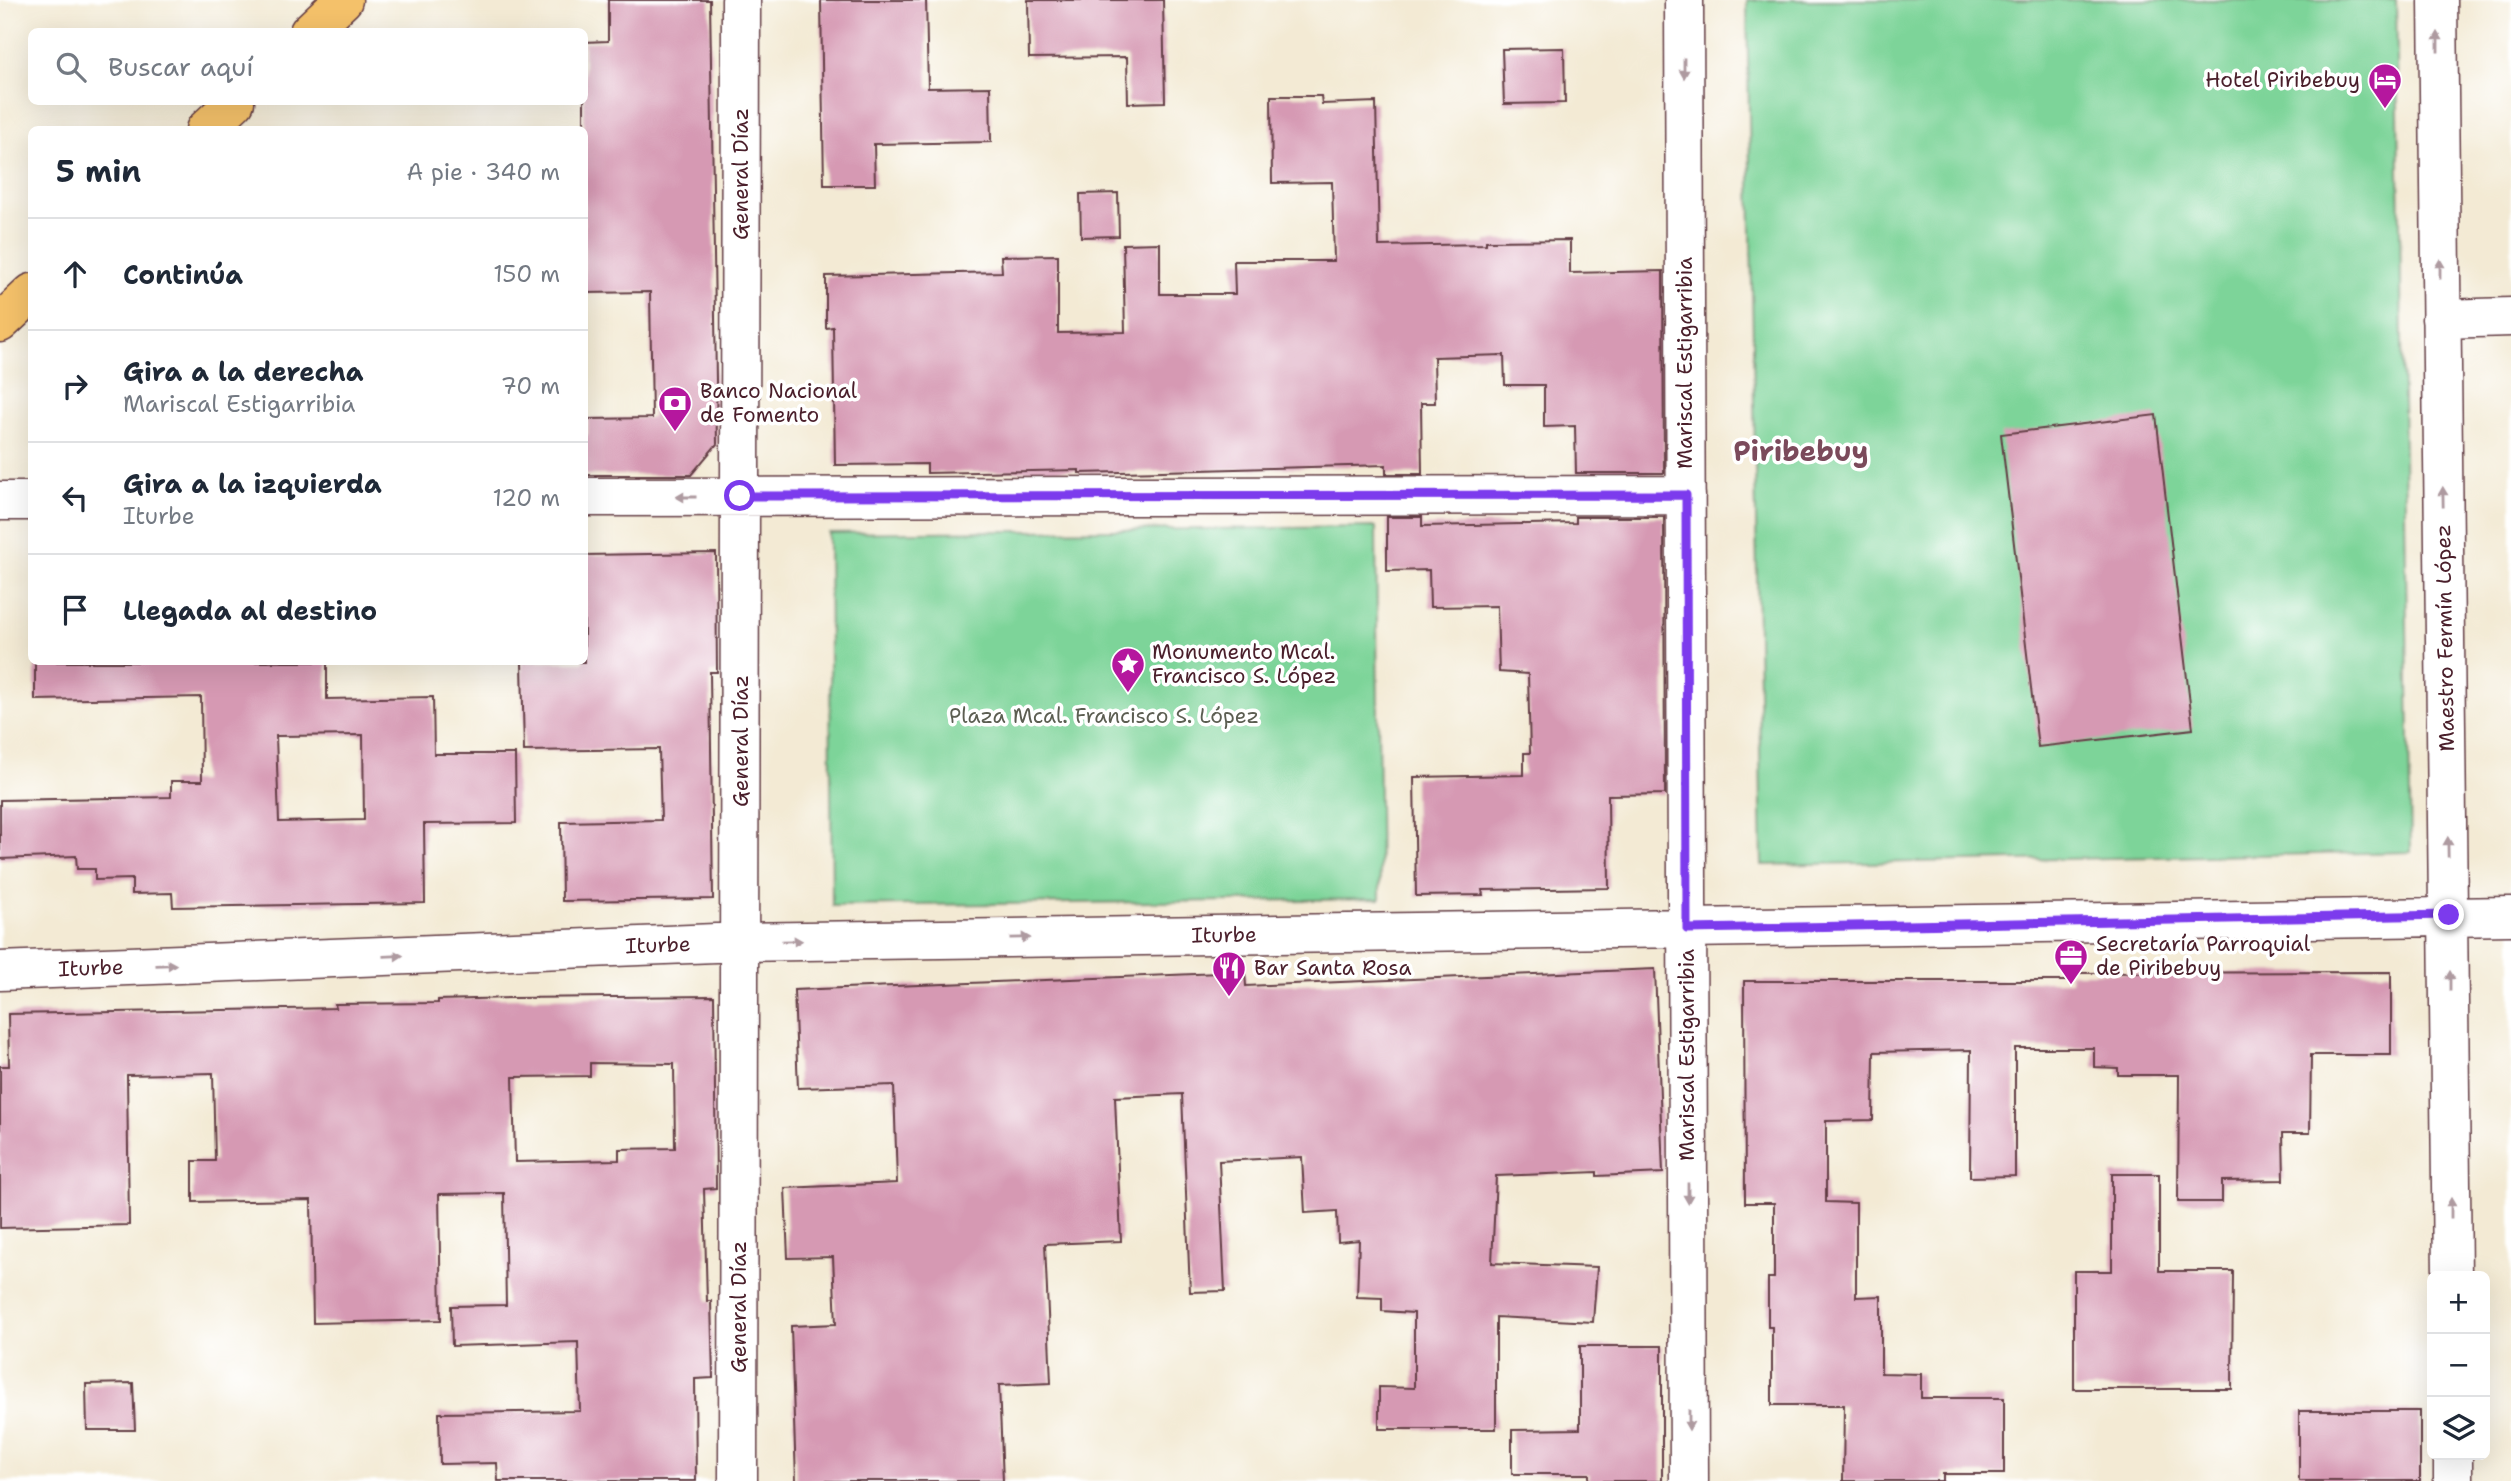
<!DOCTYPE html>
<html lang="es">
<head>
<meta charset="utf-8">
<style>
  :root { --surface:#fff; --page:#f6f6f7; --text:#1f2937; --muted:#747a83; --line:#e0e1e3 }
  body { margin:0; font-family:"Shantell Sans",sans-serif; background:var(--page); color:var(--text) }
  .controls { position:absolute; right:21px; bottom:21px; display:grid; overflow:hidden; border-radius:10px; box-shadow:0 7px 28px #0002 }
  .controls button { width:63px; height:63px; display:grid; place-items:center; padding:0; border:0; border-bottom:2px solid var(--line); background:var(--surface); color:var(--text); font:35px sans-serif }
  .stop { position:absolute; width:21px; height:21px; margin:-16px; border:5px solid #7c3aed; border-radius:50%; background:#fff }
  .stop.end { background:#7c3aed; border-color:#fff; box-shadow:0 2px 7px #0008 }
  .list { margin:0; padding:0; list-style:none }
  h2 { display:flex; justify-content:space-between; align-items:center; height:91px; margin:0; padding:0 28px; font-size:30px }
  h2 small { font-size:23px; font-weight:400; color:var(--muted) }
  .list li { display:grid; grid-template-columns:46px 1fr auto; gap:21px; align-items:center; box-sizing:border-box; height:112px; padding:0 28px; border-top:2px solid var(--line) }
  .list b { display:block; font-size:26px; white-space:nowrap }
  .list p { margin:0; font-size:23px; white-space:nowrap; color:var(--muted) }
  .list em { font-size:23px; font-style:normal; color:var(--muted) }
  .icon { flex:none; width:38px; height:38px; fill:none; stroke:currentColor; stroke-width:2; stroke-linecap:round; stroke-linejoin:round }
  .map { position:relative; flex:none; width:2511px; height:1481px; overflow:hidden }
  .search { position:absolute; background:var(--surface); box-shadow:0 7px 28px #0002; left:28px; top:28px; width:560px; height:77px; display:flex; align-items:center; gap:18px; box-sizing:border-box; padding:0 24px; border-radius:10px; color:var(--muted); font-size:26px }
  .panel { position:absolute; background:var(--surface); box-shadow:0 7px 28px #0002; left:28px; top:126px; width:560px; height:539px; border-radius:10px }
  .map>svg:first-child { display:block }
  .green { fill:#7dd499; stroke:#647a62; stroke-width:2 }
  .building { fill:#d699b3; fill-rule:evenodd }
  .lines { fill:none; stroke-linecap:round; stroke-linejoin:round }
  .minor-casing { stroke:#633d44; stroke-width:41 }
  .major-casing { stroke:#633d44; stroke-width:41 }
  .minor { stroke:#fff; stroke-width:38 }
  .major { stroke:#f4c16b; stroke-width:38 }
  .oneway { fill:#ae9aa0 }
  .route { stroke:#7c3aed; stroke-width:9 }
  .labels { text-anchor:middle; stroke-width:7; stroke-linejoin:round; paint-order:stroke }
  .poi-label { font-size:21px; fill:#4a1f2b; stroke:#fff; text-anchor:start }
  .street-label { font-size:21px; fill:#4a1f2b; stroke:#fff }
  .park-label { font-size:21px; fill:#5c5e52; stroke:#fff }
  .district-label { font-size:28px; font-weight:bold; fill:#7b4a5b; stroke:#fff }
</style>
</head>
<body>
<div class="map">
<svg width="2511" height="1481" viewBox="0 0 2511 1481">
  <rect width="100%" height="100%" fill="#fff"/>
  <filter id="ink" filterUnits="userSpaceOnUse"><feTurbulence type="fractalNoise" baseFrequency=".0143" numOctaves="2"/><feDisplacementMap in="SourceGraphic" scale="14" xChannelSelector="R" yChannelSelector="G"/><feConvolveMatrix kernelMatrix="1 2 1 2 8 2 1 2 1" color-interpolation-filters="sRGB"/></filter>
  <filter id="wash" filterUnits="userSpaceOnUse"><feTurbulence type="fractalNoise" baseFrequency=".00686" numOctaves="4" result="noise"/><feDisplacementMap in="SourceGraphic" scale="28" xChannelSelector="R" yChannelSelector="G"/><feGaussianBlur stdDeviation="1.57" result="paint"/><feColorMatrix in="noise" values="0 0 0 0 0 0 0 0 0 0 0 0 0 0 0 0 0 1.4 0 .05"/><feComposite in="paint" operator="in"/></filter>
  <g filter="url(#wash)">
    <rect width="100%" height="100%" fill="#f3ead4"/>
    <path class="green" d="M 1747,0 L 2396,0 L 2411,852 L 1762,865 Z
      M 1376,527 L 1380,899 L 832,906 L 829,533 Z"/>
    <g id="blocks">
      <path class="building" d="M 608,0 L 710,0 L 717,444 L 691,475 L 584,475 L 584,435 L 588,435 L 588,419 L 652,418 L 650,292 L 584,293 L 584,42 L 608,41 Z
        M 821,0 L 926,0 L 928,88 L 990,87 L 991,142 L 874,144 L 875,185 L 824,185 Z
        M 1028,0 L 1163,0 L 1165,102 L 1128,103 L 1127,57 L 1029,58 Z
        M 1564,48 L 1565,103 L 1504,104 L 1502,49 Z
        M 1271,96 L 1321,96 L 1322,104 L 1376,102 L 1379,246 L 1486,244 L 1486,241 L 1570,240 L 1570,273 L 1663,271 L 1664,473 L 1576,473 L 1575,426 L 1544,427 L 1544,385 L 1505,385 L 1504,355 L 1434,357 L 1435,403 L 1421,403 L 1422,474 L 1386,474 L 1386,465 L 1163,471 L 1079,473 L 1079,470 L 927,473 L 927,464 L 835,465 L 833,327 L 826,328 L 826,276 L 1002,272 L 1001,256 L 1058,255 L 1058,333 L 1125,332 L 1123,244 L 1160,243 L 1160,294 L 1235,294 L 1234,261 L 1334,261 L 1332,182 L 1272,183 Z
        M 1118,193 L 1119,236 L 1081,237 L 1080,194 Z
        M 2156,415 L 2193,729 L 2038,747 L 2001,434 Z
        M 1387,517 L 1422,517 L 1422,526 L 1576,523 L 1576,517 L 1664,517 L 1665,794 L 1608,795 L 1609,888 L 1482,890 L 1483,895 L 1416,896 L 1414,777 L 1524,775 L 1524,753 L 1530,753 L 1528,674 L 1499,672 L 1497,606 L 1430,607 L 1429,570 L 1387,571 Z
        M 716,553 L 717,672 L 710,672 L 713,899 L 562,901 L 561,822 L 661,820 L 659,749 L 524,751 L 522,662 L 584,662 L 584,555 Z
        M 35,662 L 327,662 L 327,699 L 433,697 L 434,754 L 515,754 L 516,823 L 424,824 L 425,903 L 173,907 L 172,893 L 132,894 L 132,879 L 95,880 L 95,869 L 77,869 L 76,856 L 0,859 L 0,800 L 171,797 L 171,781 L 202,781 L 201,697 L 35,700 ZM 363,735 L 364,820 L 279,822 L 276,736 Z
        M 1655,969 L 1663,1173 L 1597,1176 L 1597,1172 L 1496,1176 L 1492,1263 L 1597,1267 L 1593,1322 L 1496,1317 L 1496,1429 L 1379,1429 L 1379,1387 L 1414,1388 L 1414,1313 L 1382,1311 L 1382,1298 L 1357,1297 L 1359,1240 L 1338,1242 L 1337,1211 L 1305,1213 L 1302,1157 L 1219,1161 L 1225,1291 L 1190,1292 L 1182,1094 L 1115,1097 L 1121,1241 L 1045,1244 L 1051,1383 L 999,1385 L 1003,1481 L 796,1481 L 791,1326 L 836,1324 L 833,1257 L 788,1258 L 785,1188 L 897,1183 L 894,1085 L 798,1088 L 794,990 L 1245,972 L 1246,986 Z
        M 2391,972 L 2391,1055 L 2311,1055 L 2310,1133 L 2283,1133 L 2284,1180 L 2222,1181 L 2222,1202 L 2178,1202 L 2179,1075 L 2118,1075 L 2118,1068 L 2094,1067 L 2094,1048 L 2015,1048 L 2015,1176 L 1970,1177 L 1971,1050 L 1874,1052 L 1873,1120 L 1826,1121 L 1826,1202 L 1856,1203 L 1856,1297 L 1881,1296 L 1881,1373 L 1921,1374 L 1921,1398 L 2004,1398 L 2004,1474 L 1943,1474 L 1943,1481 L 1843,1481 L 1844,1405 L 1772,1405 L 1772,1327 L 1768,1327 L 1768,1278 L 1774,1278 L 1774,1203 L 1745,1203 L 1744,981 L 2070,981 L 2070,973 Z
        M 714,996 L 716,1188 L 704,1189 L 707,1301 L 711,1301 L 713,1378 L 695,1379 L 696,1481 L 498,1481 L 497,1463 L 440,1464 L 439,1413 L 580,1411 L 578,1342 L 452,1346 L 451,1306 L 506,1305 L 504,1193 L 439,1194 L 441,1320 L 313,1323 L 311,1200 L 193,1202 L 193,1161 L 215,1161 L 213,1073 L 127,1075 L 129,1225 L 0,1228 L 0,1066 L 9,1066 L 8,1014 L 336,1008 L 335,1004 L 438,1003 L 438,1000 L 512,998 ZM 590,1063 L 674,1064 L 675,1148 L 619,1149 L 619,1160 L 515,1162 L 513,1077 L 590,1076 Z
        M 2112,1174 L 2159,1174 L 2159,1271 L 2233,1271 L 2232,1389 L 2074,1389 L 2074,1271 L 2112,1271 Z
        M 1580,1346 L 1662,1346 L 1662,1481 L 1589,1481 L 1589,1474 L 1512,1474 L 1512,1430 L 1580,1429 Z
        M 133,1383 L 135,1430 L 87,1430 L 86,1384 Z
        M 2299,1411 L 2420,1411 L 2420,1481 L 2299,1481 Z"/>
    </g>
  </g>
  <g filter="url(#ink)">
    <use href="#blocks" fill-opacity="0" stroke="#633d44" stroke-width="2"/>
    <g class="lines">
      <g class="minor-casing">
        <path id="minor" d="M 1684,0 L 1689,1481
          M 2438,0 L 2452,1276
          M 2441,319 L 2511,317
          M 584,497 L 1686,495
          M 0,501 L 32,501
          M 0,971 L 741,942 L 2511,916
          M 2453,1455 L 2453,1481
          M 738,1481 L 741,0"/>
      </g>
      <g class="major-casing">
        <path id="major" d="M 309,32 L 343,0
          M 205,130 L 235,102
          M 0,323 L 32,293"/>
      </g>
      <use href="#minor" class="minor"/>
      <use href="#major" class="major"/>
    </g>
    <defs><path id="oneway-solid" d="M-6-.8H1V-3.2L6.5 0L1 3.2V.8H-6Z" transform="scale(1.75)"/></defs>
    <g class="oneway">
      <use href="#oneway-solid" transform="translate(2438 42) rotate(-90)"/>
      <use href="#oneway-solid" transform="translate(1684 68) rotate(90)"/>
      <use href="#oneway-solid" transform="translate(2440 269) rotate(-90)"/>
      <use href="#oneway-solid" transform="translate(686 497) rotate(180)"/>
      <use href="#oneway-solid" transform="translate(2443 497) rotate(-91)"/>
      <use href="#oneway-solid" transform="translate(2448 847) rotate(-91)"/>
      <use href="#oneway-solid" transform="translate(1020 938) rotate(-1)"/>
      <use href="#oneway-solid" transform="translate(792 941) rotate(-1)"/>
      <use href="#oneway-solid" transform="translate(393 956) rotate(-2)"/>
      <use href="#oneway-solid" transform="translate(166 965) rotate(-2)"/>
      <use href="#oneway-solid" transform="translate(2450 981) rotate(-90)"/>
      <use href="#oneway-solid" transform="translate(1688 1193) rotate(90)"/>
      <use href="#oneway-solid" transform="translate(2451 1208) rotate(-90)"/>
      <use href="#oneway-solid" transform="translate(1689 1420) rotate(90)"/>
    </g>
  </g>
  <g class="lines" filter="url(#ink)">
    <path class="route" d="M 740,496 L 1686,495 L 1687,929 L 2449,915"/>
  </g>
  <defs>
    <g id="hotel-pin" transform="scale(1.75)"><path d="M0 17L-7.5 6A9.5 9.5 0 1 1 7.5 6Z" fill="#b5179e" stroke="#fff"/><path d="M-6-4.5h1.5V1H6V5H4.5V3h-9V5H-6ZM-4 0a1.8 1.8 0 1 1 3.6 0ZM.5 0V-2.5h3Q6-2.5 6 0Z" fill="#fff"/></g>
    <g id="bank-pin" transform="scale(1.75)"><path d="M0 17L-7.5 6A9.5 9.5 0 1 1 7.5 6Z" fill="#b5179e" stroke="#fff"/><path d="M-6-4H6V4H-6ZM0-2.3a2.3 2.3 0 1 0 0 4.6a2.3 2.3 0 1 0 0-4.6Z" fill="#fff"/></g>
    <g id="sight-pin" transform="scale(1.75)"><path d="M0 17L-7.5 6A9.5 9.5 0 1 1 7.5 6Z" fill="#b5179e" stroke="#fff"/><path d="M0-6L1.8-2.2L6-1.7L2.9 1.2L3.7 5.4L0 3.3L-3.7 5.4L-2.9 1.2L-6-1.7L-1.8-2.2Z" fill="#fff"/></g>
    <g id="office-pin" transform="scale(1.75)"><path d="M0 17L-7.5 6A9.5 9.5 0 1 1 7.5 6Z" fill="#b5179e" stroke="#fff"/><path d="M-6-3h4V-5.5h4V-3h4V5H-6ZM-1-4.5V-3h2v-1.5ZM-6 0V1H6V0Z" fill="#fff"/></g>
    <g id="restaurant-pin" transform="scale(1.75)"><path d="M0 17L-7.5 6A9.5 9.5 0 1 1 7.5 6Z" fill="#b5179e" stroke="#fff"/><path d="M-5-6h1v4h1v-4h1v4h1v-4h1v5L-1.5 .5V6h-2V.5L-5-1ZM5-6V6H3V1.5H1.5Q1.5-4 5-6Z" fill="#fff"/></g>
  </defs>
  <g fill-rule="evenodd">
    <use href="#hotel-pin" x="2385" y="80"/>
    <use href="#bank-pin" x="675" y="403"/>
    <use href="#sight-pin" x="1128" y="664"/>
    <use href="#office-pin" x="2071" y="956"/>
    <use href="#restaurant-pin" x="1229" y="968"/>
  </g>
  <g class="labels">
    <g class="poi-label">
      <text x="2360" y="87" text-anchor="end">Hotel Piribebuy</text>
      <text x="700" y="398">Banco Nacional<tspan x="700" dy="24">de Fomento</tspan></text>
      <text x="1152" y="659">Monumento Mcal.<tspan x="1152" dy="24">Francisco S. López</tspan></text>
      <text x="2096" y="951">Secretaría Parroquial<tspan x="2096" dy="24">de Piribebuy</tspan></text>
      <text x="1254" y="975">Bar Santa Rosa</text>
    </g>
    <g class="street-label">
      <text transform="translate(741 174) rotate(-90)" y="7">General Díaz</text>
      <text transform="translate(1685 363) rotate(-90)" y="7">Mariscal Estigarribia</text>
      <text transform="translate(2445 638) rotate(-91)" y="7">Maestro Fermín López</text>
      <text transform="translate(741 741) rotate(-90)" y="7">General Díaz</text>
      <text transform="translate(1224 935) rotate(-1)" y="7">Iturbe</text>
      <text transform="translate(658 945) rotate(-2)" y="7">Iturbe</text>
      <text transform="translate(91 968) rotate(-2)" y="7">Iturbe</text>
      <text transform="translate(1687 1055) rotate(-90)" y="7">Mariscal Estigarribia</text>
      <text transform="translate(739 1307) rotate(-90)" y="7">General Díaz</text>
    </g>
    <g class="park-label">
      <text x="1104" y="723">Plaza Mcal. Francisco S. López</text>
    </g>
    <g class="district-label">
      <text x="1801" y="461">Piribebuy</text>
    </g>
  </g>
</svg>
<div class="controls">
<button>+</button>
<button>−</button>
<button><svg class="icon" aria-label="layers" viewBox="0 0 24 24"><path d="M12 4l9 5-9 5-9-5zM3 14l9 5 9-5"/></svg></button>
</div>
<div class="stop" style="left:740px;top:496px"></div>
<div class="stop end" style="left:2449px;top:915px"></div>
<div class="search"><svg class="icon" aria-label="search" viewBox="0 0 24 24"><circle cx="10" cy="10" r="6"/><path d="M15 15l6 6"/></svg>Buscar aquí</div>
<section class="panel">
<h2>5 min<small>A pie · 340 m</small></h2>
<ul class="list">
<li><svg class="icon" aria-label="ahead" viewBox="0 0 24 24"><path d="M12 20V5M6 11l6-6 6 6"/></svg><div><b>Continúa</b></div><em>150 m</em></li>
<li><svg class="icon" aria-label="right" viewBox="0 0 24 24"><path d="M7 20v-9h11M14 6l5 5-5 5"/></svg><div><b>Gira a la derecha</b><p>Mariscal Estigarribia</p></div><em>70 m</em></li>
<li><svg class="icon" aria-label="left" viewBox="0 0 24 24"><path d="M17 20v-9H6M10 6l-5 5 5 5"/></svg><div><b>Gira a la izquierda</b><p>Iturbe</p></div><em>120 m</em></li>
<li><svg class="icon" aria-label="arrive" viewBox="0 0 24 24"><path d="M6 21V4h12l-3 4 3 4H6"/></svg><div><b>Llegada al destino</b></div></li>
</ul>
</section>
</div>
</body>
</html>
